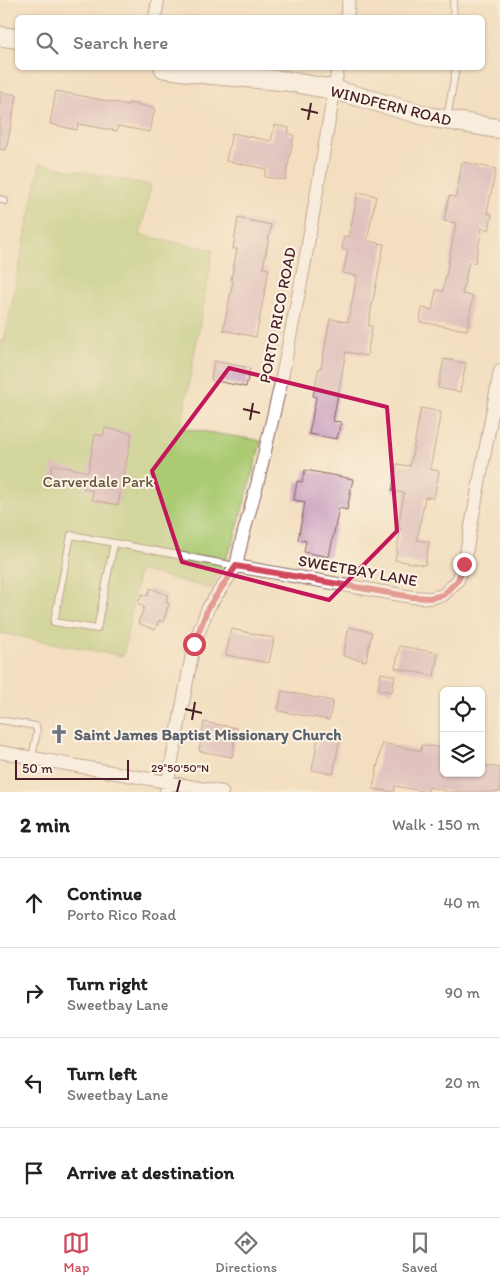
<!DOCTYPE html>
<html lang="en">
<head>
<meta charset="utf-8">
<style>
  :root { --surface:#fff; --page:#f2f2f2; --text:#222; --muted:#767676; --line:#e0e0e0; --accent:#d1495b }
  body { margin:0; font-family:Itim,sans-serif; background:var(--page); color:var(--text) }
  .controls { position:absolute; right:15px; bottom:15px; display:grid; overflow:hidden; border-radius:8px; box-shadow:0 1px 4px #0004 }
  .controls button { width:45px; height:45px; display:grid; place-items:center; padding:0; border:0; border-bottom:1px solid var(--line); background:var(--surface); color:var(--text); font:25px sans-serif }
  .scale { position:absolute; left:15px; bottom:12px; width:114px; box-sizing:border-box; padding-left:5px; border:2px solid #4a1f2b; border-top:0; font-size:14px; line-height:18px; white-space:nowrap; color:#4a1f2b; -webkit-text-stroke:4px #fcf5e5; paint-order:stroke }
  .stop { position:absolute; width:15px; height:15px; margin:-11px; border:4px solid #d1495b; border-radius:50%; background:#fff }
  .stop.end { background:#d1495b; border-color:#fff; box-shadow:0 1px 5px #0008 }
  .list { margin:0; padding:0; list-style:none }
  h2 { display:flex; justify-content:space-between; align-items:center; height:65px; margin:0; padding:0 20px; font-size:21px }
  h2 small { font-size:16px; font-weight:400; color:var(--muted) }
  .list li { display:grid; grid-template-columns:32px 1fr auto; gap:15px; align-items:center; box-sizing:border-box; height:90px; padding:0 20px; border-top:1px solid var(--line) }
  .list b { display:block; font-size:19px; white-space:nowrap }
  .list p { margin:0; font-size:16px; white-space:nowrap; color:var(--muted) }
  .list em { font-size:16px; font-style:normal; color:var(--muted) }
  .icon { flex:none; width:28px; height:28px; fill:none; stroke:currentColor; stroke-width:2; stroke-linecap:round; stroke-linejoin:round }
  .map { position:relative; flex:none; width:500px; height:792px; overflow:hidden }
  .search { position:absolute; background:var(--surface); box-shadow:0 1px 4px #0004; left:15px; right:15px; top:15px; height:55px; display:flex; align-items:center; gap:12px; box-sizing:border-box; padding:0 18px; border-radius:8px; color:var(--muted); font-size:19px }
  .sheet { height:425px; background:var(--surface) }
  nav { display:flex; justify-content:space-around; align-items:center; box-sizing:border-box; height:70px; border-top:1px solid var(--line); background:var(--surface); font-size:14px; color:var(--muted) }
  nav a { display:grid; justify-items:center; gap:2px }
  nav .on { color:var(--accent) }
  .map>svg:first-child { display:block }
  .green { fill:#abca72; stroke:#7a744e }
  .building { fill:#caa1bf }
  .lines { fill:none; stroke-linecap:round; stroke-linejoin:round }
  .lane-casing { stroke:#85625f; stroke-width:8 }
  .street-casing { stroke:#85625f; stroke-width:14 }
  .secondary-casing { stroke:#85625f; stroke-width:21 }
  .lane { stroke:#fff; stroke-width:6 }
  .street { stroke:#fff; stroke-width:12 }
  .secondary { stroke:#fff; stroke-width:19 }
  .route { stroke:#d1495b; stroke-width:6 }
  .marked { fill:none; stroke:#c2185b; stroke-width:4; stroke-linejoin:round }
  .ticks { fill:none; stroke:#4a1f2b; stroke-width:2 }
  .labels { text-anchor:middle; stroke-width:4; stroke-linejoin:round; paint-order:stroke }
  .street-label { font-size:16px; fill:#4a1f2b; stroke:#fcf5e5 }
  .park-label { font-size:16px; fill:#675240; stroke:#fcf5e5 }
  .worship-label { font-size:16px; font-weight:bold; fill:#5b616d; stroke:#fcf5e5; text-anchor:start }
  .ticks-label { font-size:12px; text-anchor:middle; fill:#4a1f2b; stroke:#fcf5e5; stroke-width:4; stroke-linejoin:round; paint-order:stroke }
</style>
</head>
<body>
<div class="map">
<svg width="500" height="792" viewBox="0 0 500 792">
  <rect width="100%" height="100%" fill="#fcf5e5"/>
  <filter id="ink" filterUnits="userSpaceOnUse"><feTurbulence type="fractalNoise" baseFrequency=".02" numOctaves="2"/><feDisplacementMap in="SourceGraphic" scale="10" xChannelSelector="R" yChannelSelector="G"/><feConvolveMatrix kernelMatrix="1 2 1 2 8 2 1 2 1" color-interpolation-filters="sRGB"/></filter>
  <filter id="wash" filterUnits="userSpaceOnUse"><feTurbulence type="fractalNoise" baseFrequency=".0096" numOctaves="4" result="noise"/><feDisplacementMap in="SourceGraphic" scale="20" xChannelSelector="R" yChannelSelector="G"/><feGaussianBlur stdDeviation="1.12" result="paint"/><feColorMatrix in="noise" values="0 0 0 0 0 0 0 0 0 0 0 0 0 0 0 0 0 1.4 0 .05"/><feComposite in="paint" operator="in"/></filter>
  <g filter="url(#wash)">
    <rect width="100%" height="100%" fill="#f3dfc0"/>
    <path class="green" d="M 40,164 L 151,185 L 140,235 L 213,250 L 181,428 L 257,440 L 261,442 L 260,446 L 233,543 L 211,589 L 139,570 L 123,656 L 0,633 L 0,341 L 4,342 Z"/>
    <g id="blocks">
      <path class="building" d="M 56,91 L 128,105 L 128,103 L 155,108 L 150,132 L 118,126 L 117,131 L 78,124 L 77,130 L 50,124 Z
        M 0,92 L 17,95 L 6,150 L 0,149 Z
        M 275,125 L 289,128 L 288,134 L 294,135 L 285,180 L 265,177 L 266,169 L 226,161 L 232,133 L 271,141 Z
        M 462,162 L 496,169 L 487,213 L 492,214 L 489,230 L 482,228 L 475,263 L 469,262 L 462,294 L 473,296 L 467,330 L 420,322 L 422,308 L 432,310 L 436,290 L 443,291 L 456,223 L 444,221 L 449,196 L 456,197 Z
        M 358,192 L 376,196 L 367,241 L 384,244 L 368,326 L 372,326 L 367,356 L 346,352 L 333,421 L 341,422 L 337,439 L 309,434 L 316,397 L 313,396 L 319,368 L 321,368 L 330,319 L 348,322 L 357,276 L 343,273 L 348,250 L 342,249 L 344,236 L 349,237 Z
        M 238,218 L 271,225 L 263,268 L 269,269 L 256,337 L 223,330 L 233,281 L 231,280 L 237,249 L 233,249 Z
        M 444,359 L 466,363 L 460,392 L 438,388 Z
        M 214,361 L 250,368 L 246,387 L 211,380 Z
        M 421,408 L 441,412 L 430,469 L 439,471 L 434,498 L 425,497 L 417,540 L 429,542 L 425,565 L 395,560 L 401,528 L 398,528 L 404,493 L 392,491 L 397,464 L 410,466 Z
        M 105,428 L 132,433 L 118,505 L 92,500 L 93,491 L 84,489 L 85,484 L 50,477 L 52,464 L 88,472 L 95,434 L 103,436 Z
        M 305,470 L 353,479 L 347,510 L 339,508 L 329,557 L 304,552 L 306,541 L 298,539 L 305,502 L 294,500 L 297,481 L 302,482 Z
        M 150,588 L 168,595 L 166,602 L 169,604 L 163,622 L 159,620 L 155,630 L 138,623 L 144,607 L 138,604 L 142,594 L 148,596 Z
        M 349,627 L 372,632 L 366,661 L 343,656 Z
        M 231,629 L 274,638 L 269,663 L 226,655 Z
        M 400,646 L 438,653 L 434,676 L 395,668 Z
        M 381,673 L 395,676 L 392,692 L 378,689 Z
        M 282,691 L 333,701 L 329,720 L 278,711 Z
        M 204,722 L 237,728 L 232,757 L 199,751 Z
        M 319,734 L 340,738 L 333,774 L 312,770 Z
        M 382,743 L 421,751 L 422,745 L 444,748 L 440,773 L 482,773 L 483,765 L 500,768 L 500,792 L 449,792 L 429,787 L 428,792 L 395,786 L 394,792 L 373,789 Z"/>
    </g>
  </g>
  <g filter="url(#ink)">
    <use href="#blocks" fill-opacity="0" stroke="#85625f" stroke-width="1"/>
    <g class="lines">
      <g class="lane-casing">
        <path id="lane" d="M 454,18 L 453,5 L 454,0
          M 447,118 L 456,68
          M 0,199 L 5,201
          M 114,543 L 71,535 L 54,622 L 97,629 L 114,543 L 236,566
          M 0,720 L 36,726 L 37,732 L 32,758"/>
      </g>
      <g class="street-casing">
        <path id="street" d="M 155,18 L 158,0
          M 347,18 L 349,0
          M 236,566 L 412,597 L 430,598 L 443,595 L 458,580 L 464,564 L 500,371
          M 0,752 L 222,792
          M 166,792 L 194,644 L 208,608 L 236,566 L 242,539 L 257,485 L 280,387 L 304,267 L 338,68"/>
      </g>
      <g class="secondary-casing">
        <path id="secondary" d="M 0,36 L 18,39
          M 164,68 L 206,74 L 286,81 L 335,90 L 430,117 L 500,129"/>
      </g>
      <use href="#lane" class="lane"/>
      <use href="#street" class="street"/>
      <use href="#secondary" class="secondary"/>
    </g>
  </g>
  <g class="lines" filter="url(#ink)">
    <path class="route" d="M 194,644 L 208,608 L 236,566 L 412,597 L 430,598 L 443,595 L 458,580 L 464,564"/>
  </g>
  <path d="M0 0H500V792H0ZM 229,368 L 387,407 L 397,531 L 329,600 L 182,562 L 152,471 Z" fill="#f3dfc0" fill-opacity=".55" fill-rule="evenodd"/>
  <path class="marked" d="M 229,368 L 387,407 L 397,531 L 329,600 L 182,562 L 152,471 Z"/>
  <path class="ticks" d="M 301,109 L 318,113M 308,120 L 311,103M 243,409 L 260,413M 250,420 L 253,403M 185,709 L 202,713M 192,720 L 195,702M 177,792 L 180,780"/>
  <defs>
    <g id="church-bare" transform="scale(1.5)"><path d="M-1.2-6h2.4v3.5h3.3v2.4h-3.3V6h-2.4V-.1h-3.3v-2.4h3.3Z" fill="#6b7280" stroke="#fcf5e5" stroke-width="2.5" paint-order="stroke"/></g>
  </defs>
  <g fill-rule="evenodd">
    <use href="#church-bare" x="59" y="734"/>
  </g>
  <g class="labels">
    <g class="street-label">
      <text transform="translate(391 105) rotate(14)" y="6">WINDFERN ROAD</text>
      <text transform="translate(277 315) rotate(-79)" y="6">PORTO RICO ROAD</text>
      <text transform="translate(358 570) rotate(10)" y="6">SWEETBAY LANE</text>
    </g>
    <g class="park-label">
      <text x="98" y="487">Carverdale Park</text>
    </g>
    <g class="worship-label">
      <text x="74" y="740">Saint James Baptist Missionary Church</text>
    </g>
  </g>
  <g class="ticks-label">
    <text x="180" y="772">29°50'50"N</text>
  </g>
</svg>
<div class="controls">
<button><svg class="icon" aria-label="locate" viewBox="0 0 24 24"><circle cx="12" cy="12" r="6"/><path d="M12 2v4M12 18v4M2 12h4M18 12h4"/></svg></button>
<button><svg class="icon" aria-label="layers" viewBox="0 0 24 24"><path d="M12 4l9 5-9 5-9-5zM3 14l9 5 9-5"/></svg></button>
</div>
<div class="scale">50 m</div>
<div class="stop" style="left:194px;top:644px"></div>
<div class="stop end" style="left:464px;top:564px"></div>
<div class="search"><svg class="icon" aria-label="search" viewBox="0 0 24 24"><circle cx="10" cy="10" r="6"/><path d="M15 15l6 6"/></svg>Search here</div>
</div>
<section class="sheet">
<h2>2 min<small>Walk · 150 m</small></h2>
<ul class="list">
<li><svg class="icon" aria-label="ahead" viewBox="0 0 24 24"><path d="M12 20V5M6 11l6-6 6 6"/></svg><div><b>Continue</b><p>Porto Rico Road</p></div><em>40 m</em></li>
<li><svg class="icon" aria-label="right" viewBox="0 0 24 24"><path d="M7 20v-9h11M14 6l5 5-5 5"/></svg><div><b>Turn right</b><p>Sweetbay Lane</p></div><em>90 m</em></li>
<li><svg class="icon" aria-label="left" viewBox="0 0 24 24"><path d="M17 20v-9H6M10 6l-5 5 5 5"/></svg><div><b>Turn left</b><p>Sweetbay Lane</p></div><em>20 m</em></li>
<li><svg class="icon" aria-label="arrive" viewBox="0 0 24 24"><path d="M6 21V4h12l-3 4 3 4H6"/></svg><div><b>Arrive at destination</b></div></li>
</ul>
</section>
<nav>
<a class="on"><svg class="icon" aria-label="map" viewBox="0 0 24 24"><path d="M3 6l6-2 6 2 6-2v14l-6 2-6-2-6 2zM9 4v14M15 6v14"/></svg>Map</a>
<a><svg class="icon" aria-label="directions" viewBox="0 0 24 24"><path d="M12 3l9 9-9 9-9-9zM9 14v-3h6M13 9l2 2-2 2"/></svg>Directions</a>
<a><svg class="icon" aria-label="saved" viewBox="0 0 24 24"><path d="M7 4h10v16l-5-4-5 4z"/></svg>Saved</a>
</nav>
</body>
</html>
